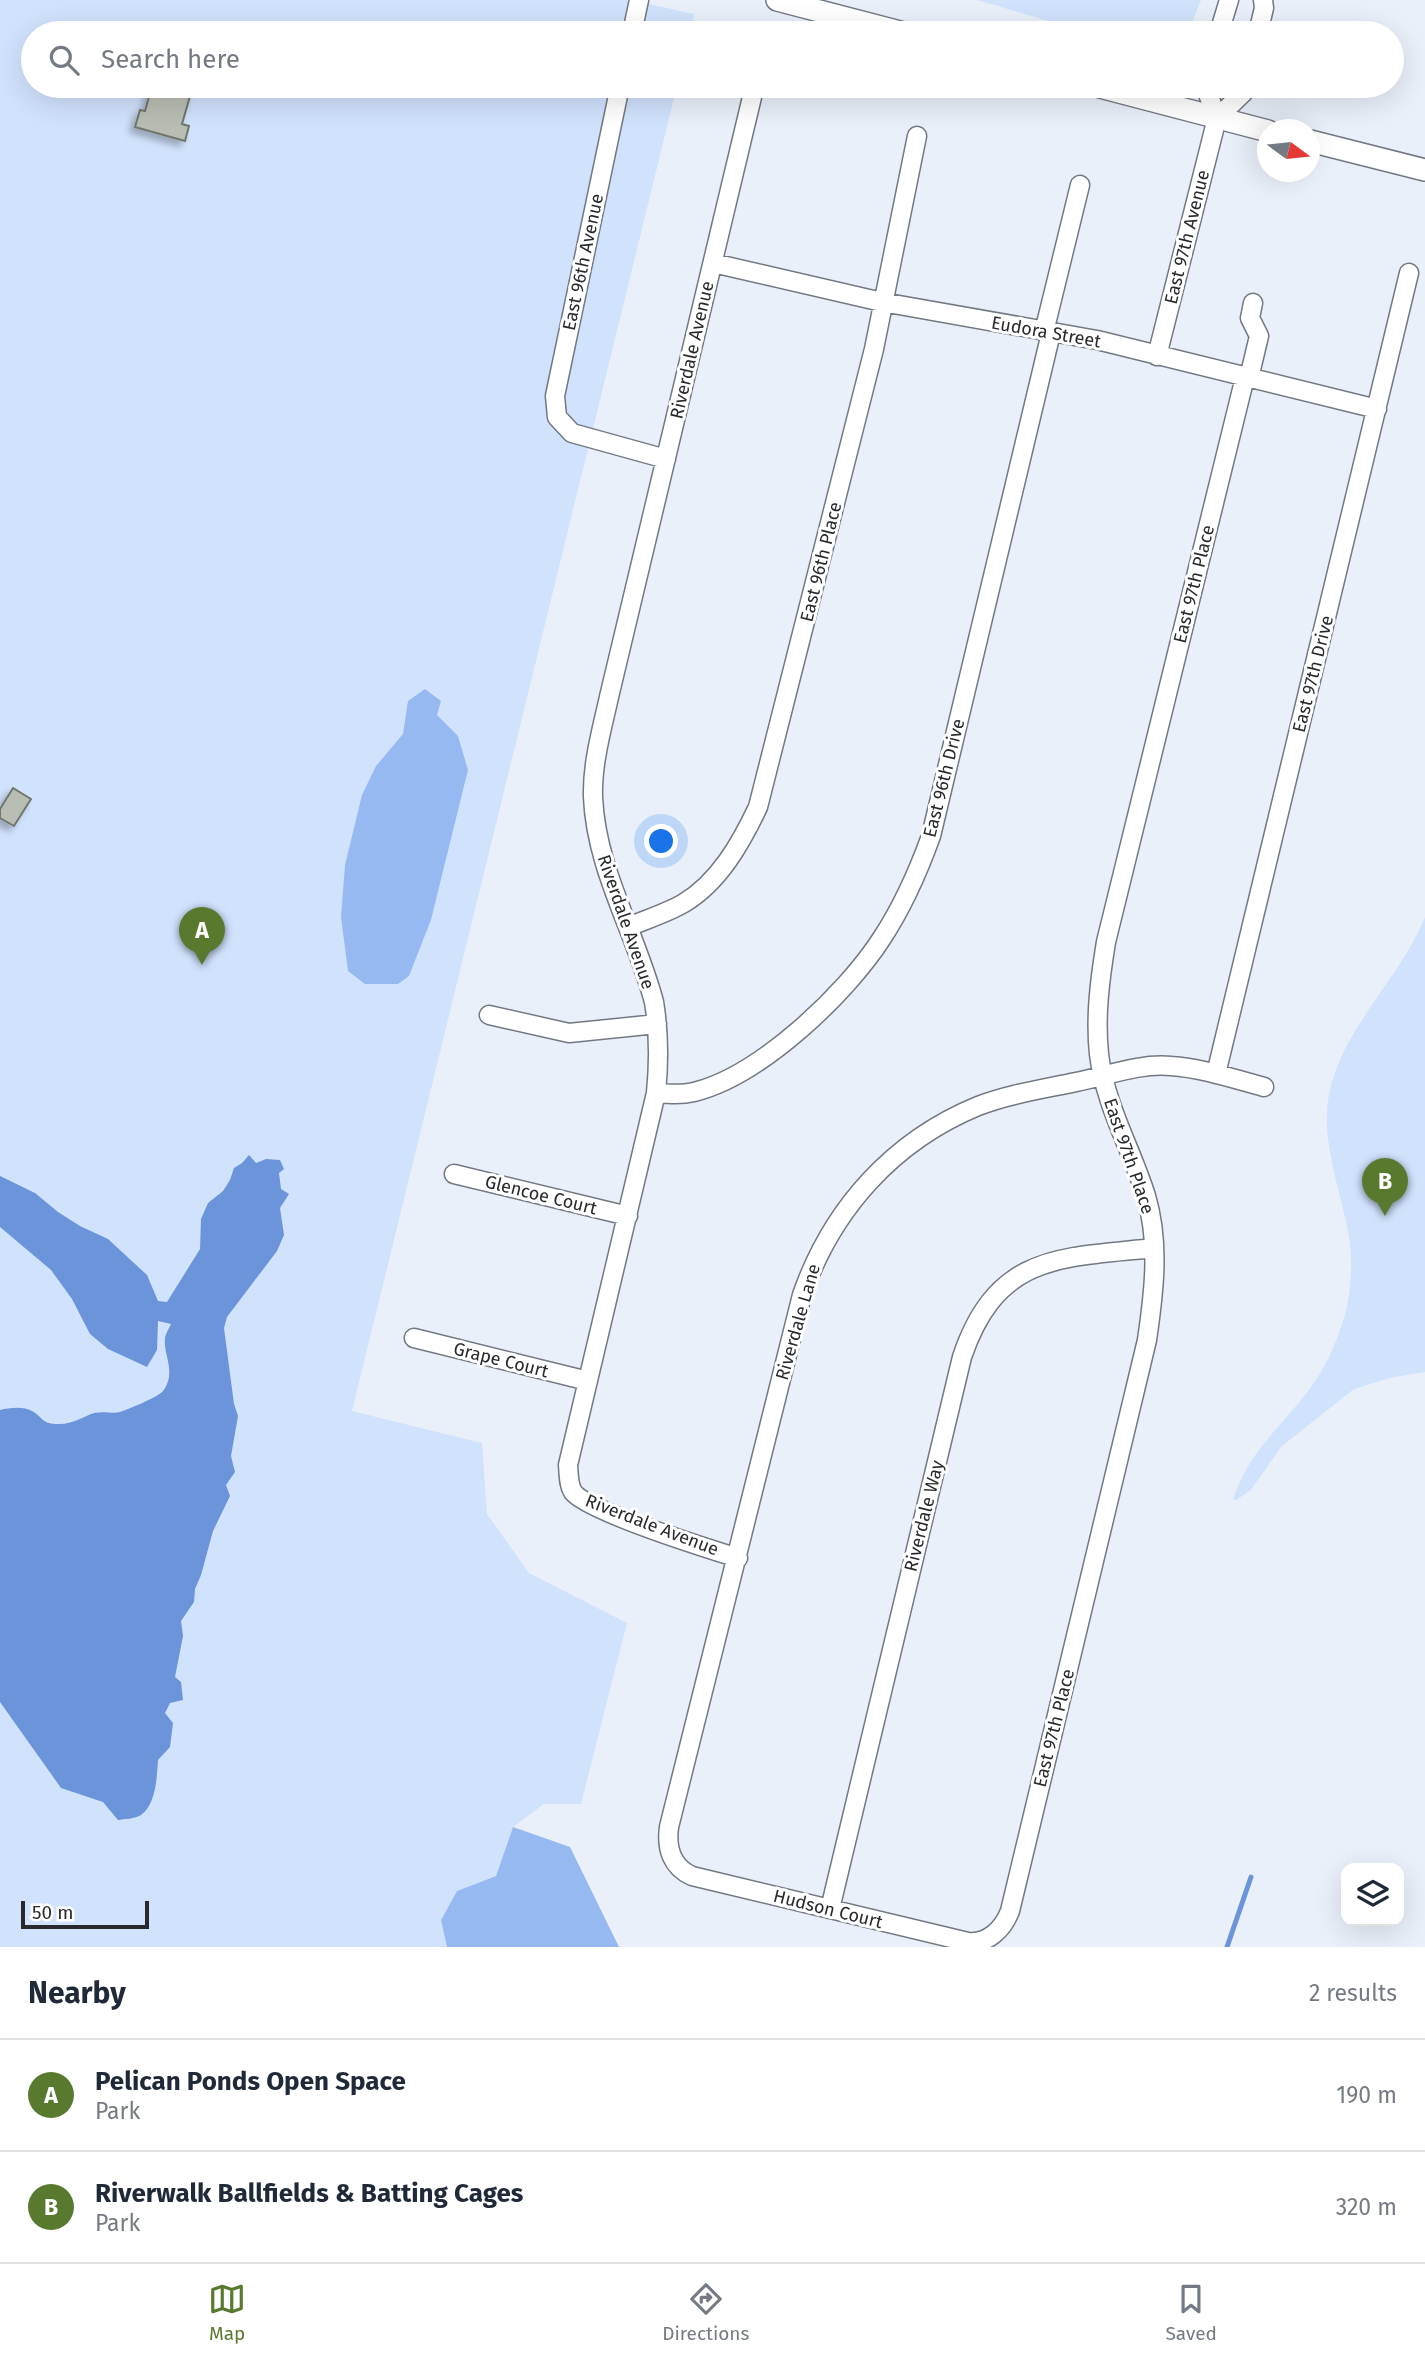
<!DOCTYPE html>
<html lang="en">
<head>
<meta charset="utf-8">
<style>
  :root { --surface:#fff; --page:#f2f2f3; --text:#1f2937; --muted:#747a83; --line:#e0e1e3; --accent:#59792f }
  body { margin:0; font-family:"Fira Sans",sans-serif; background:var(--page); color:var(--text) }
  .controls { position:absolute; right:21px; bottom:21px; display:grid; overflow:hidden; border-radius:14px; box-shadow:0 7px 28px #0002 }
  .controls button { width:63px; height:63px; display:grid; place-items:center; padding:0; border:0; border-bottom:2px solid var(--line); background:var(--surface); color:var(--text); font:35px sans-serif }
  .compass { position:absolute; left:1257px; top:119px; width:63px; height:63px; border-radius:50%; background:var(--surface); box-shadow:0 7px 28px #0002; rotate:105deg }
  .scale { position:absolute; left:21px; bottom:18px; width:128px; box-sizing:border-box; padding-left:7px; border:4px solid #27292d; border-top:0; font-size:19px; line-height:24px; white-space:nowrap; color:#27292d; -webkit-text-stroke:5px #fff; paint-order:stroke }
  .you { position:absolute; left:662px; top:842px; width:24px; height:24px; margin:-18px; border:5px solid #fff; border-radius:50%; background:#1a73e8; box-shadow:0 0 0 10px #1a73e833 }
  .badge { display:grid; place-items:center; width:46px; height:46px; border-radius:50%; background:var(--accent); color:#fff; font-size:23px; font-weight:700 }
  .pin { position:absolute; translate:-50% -58px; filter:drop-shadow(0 2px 4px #0008) }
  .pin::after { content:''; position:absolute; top:37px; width:24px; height:21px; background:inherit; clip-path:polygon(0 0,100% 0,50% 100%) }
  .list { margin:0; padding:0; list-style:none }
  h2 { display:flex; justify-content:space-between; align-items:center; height:91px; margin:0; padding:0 28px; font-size:30px }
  h2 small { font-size:23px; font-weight:400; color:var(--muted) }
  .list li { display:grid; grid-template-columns:46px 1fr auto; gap:21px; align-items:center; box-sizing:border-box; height:112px; padding:0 28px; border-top:2px solid var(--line) }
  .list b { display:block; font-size:26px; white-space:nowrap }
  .list p { margin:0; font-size:23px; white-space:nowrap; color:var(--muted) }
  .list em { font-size:23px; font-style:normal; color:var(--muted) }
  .icon { flex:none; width:38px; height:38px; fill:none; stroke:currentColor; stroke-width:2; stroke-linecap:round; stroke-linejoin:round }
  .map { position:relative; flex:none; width:1425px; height:1947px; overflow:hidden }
  .search { position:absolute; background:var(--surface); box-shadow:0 7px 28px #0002; left:21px; right:21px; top:21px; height:77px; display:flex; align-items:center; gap:18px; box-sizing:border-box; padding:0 24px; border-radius:38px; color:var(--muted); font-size:26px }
  .sheet { height:315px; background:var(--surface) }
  nav { display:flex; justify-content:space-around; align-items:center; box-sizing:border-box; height:98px; border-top:2px solid var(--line); background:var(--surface); font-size:19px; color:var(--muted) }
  nav a { display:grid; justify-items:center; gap:4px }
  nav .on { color:var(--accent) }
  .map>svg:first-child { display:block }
  .green { fill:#d1e2fd; fill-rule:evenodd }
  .forest { fill:#97b9f2 }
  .water { fill:#6c94da }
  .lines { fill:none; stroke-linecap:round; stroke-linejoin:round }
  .stream { stroke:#6c94da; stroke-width:5 }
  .building { fill:#b9beb4; stroke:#71766d; stroke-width:2; filter:url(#shadow) }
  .minor-casing { stroke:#737982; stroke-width:21 }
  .tertiary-casing { stroke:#737982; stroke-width:24 }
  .minor { stroke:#fff; stroke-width:18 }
  .tertiary { stroke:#fff; stroke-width:21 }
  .labels { text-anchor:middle; stroke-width:6; stroke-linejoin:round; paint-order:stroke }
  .street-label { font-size:18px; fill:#27292d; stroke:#fff }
</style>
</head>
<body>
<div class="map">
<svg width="1425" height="1947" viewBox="0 0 1425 1947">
  <defs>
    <filter id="shadow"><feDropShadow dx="-5" dy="5" stdDeviation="3.5" flood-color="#0004"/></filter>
  </defs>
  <rect width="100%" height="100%" fill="#e9f0fa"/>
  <path class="green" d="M 0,0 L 631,0 L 694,14 L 690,33 L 33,33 L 33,86 L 677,86 L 352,1411 L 482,1443 L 487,1514 L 529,1573 L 627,1623 L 581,1804 L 544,1804 L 513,1827 L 496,1876 L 457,1891 L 441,1920 L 447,1947 L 0,1947 ZM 468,770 L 431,920 L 409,976 Z
    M 977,0 L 1201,0 L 1188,33 L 1090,33 Z
    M 1425,917 L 1425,1372 L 1389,1378 L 1354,1389 L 1282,1446 L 1250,1491 L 1236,1500 L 1233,1499 C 1251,1448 1278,1431 1308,1391 C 1325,1369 1337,1342 1345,1315 C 1352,1288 1353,1257 1348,1230 C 1340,1191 1325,1151 1327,1110 C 1333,1035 1398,984 1425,917 Z"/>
  <path class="forest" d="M 425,689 L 441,701 L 437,715 L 458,736 L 468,770 L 431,920 L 409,976 L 398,984 L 365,984 L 348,971 L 341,917 L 345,865 L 362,795 L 376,766 L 403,734 L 408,701 Z
    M 513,1827 L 570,1847 L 619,1947 L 447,1947 L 441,1920 L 457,1891 L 496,1876 Z"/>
  <path class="water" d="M 249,1155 L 256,1163 L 266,1159 L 280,1160 L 284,1169 L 279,1173 L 281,1189 L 289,1194 L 280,1208 L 284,1235 L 277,1251 L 227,1317 L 224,1328 L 234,1404 L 238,1416 L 231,1456 L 235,1472 L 226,1485 L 230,1496 L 213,1531 L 201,1575 L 195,1589 L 194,1602 L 181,1621 L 183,1636 L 175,1677 L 181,1682 L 183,1700 L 170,1703 L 165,1713 L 173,1723 L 170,1747 L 158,1760 C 157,1776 156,1805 141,1815 C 135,1819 124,1819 118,1820 L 103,1802 L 61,1788 L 0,1702 L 0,1410 C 9,1408 23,1406 32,1411 C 44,1418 41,1424 59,1424 C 74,1424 82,1417 94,1413 C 104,1411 114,1414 120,1412 C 129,1409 158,1397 163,1391 C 177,1372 163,1355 165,1339 C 165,1335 169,1328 171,1324 L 158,1321 L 157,1350 L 147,1367 L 108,1349 L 90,1334 L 72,1299 L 51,1270 L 0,1227 L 0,1176 L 35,1193 L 58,1212 L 80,1226 L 108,1239 L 147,1275 L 158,1301 L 167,1302 L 200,1249 L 201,1219 L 208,1203 L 223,1191 L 230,1180 L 234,1168 L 242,1163 Z"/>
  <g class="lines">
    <path class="stream" d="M 1227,1947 L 1251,1877"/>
  </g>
  <path class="building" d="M 152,86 L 193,86 L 182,124 L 189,126 L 185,141 L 135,127 L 140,110 L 145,111 Z
    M 13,788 L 31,799 L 14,826 L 0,818 L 0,809 Z"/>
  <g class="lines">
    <g class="minor-casing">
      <path id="minor" d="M 632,33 L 639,0
        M 1219,33 L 1229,0
        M 1258,33 L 1264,8 L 1263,0
        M 620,86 L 555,396 L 557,417 L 572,433 L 666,459
        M 1205,86 L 1217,118
        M 713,263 L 882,302 L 1097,340 L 1377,409
        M 1044,332 L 1080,185
        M 1157,356 L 1217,118 L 1243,93 L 1245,86
        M 1245,377 L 1106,942 C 1100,979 1095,1016 1099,1054 C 1105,1105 1131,1148 1146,1196 C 1160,1243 1154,1292 1147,1340 L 1010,1911 C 1003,1929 988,1944 968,1942 L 692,1876 C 672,1867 666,1849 669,1827 L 802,1295 C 832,1209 893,1141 978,1106 C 1009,1094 1043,1089 1076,1082 C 1107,1076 1139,1063 1171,1066 C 1202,1068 1234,1079 1264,1087
        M 1249,378 L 1259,336 L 1250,318 L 1253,303
        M 628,927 C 647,919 667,913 684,903 C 719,882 741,843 758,807 L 874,349 L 917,136
        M 489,1015 L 569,1033 L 657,1024
        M 1216,1074 L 1409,273
        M 656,1093 C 669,1094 681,1095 694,1092 C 760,1076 846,994 882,938 C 903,906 918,872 931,836 L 1051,333
        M 454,1174 L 628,1216
        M 414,1338 L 588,1381
        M 738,1558 C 709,1549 587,1511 573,1492 C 568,1484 569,1474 568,1465 L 656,1093 C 659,1063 659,1032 654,1002 C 636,933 596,870 593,797 C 592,763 602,729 609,697 L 752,97
        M 830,1909 L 962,1357 C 997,1253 1061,1258 1154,1248"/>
    </g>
    <g class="tertiary-casing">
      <path id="tertiary" d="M 777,0 L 904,33
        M 1096,86 L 1268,131
        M 1310,141 L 1425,170"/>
    </g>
    <use href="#minor" class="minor"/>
    <use href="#tertiary" class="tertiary"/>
  </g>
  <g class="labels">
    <g class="street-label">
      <text transform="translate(1187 237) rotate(-76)" y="6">East 97th Avenue</text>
      <text transform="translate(583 262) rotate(-78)" y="6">East 96th Avenue</text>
      <text transform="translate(1046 332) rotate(10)" y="6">Eudora Street</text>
      <text transform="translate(692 350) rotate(-77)" y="6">Riverdale Avenue</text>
      <text transform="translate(821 562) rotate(-76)" y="6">East 96th Place</text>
      <text transform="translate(1194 584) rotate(-76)" y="6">East 97th Place</text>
      <text transform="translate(1313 674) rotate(-76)" y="6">East 97th Drive</text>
      <text transform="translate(944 778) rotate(-76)" y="6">East 96th Drive</text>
      <text transform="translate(626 922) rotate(71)" y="6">Riverdale Avenue</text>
      <text transform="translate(1129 1156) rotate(71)" y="6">East 97th Place</text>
      <text transform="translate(541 1195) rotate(14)" y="6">Glencoe Court</text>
      <text transform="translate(798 1322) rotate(-74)" y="6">Riverdale Lane</text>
      <text transform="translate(501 1360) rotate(14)" y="6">Grape Court</text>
      <text transform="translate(924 1516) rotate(-76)" y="6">Riverdale Way</text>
      <text transform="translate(652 1525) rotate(21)" y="6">Riverdale Avenue</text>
      <text transform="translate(1054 1728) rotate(-76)" y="6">East 97th Place</text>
      <text transform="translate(828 1909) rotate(14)" y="6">Hudson Court</text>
    </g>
  </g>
</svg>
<div class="controls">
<button><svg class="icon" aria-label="layers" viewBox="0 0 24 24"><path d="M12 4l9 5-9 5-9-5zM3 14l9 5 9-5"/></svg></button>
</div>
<svg class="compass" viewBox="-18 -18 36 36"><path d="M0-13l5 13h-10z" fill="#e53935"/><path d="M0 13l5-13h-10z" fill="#747a83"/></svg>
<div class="scale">50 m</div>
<div class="you"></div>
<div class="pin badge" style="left:202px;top:965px">A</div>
<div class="pin badge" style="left:1385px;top:1216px">B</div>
<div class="search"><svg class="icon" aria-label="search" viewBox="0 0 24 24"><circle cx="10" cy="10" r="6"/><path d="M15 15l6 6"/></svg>Search here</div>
</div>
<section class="sheet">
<h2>Nearby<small>2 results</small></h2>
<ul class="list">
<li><span class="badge">A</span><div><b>Pelican Ponds Open Space</b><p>Park</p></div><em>190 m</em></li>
<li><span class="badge">B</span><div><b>Riverwalk Ballfields &amp; Batting Cages</b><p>Park</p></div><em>320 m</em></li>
</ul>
</section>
<nav>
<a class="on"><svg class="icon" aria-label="map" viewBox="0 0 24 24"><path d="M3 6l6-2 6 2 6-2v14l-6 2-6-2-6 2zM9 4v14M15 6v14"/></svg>Map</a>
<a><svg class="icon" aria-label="directions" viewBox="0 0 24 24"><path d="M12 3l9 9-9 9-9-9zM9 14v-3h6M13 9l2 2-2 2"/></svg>Directions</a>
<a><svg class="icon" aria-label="saved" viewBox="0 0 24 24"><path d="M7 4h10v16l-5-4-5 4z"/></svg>Saved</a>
</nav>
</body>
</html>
